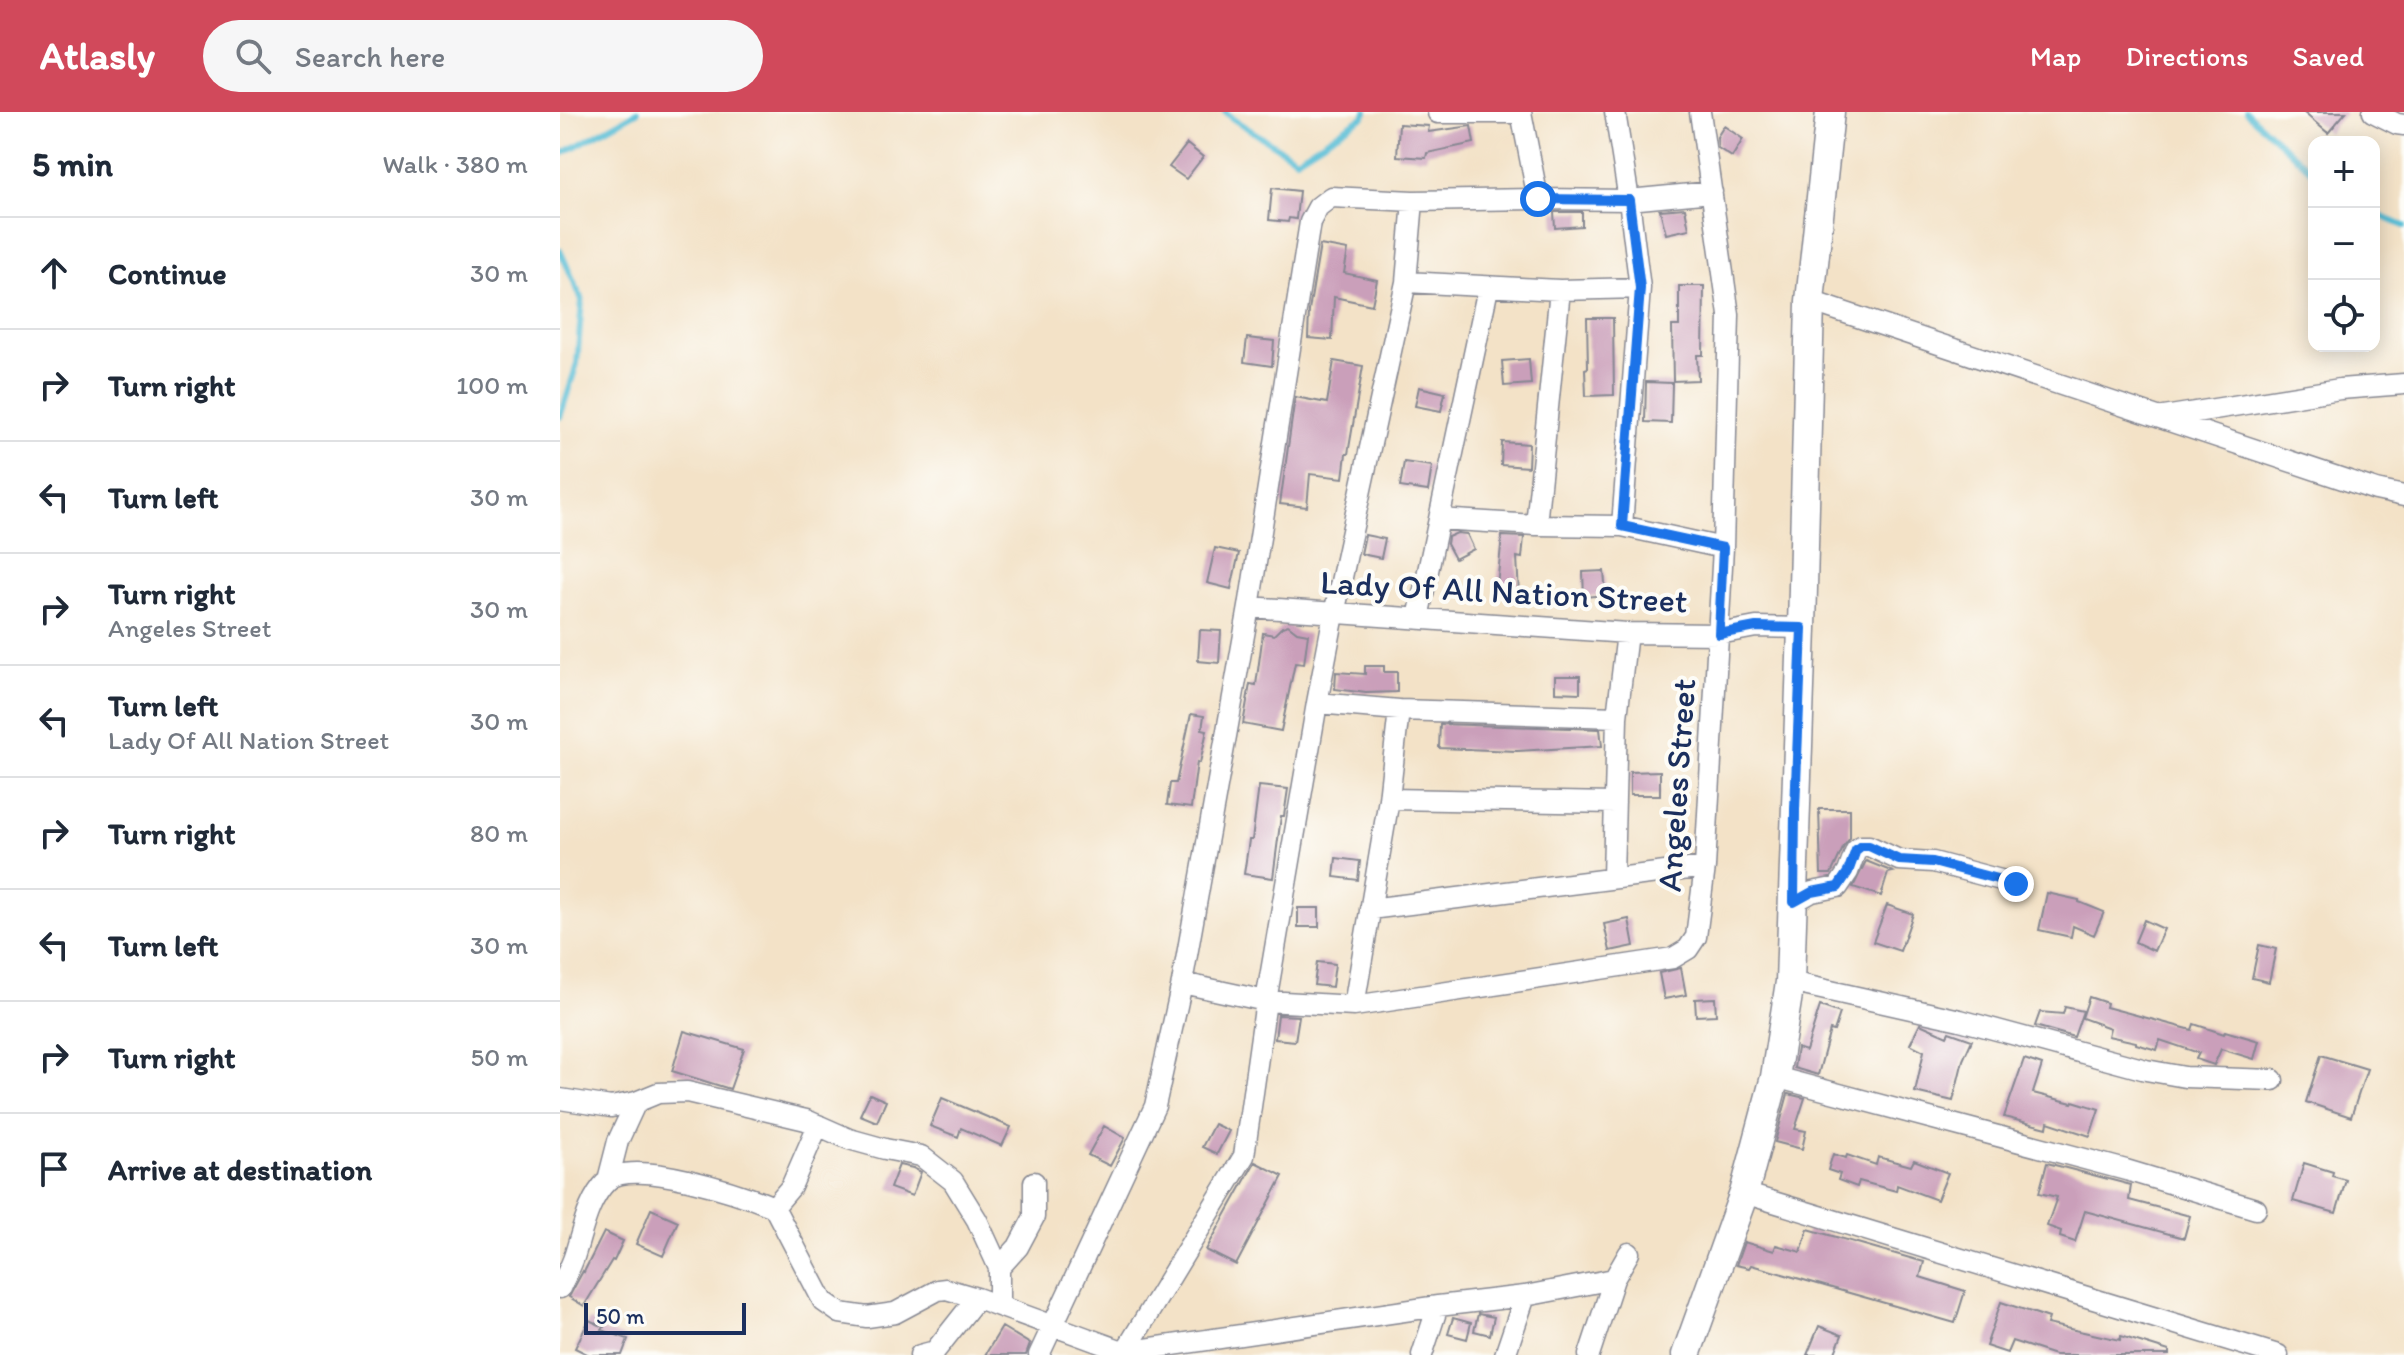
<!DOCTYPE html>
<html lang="en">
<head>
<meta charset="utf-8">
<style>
  :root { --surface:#fff; --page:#f6f6f7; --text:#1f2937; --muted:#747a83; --line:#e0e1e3; --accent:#d1495b }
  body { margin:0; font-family:Itim,sans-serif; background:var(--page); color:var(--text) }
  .controls { position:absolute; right:24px; top:24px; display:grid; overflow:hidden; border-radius:16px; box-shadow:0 4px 20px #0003 }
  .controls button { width:72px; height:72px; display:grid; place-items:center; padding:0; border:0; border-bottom:2px solid var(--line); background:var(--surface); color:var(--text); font:40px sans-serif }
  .scale { position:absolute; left:24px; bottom:20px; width:162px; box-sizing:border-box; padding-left:8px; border:4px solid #1b2f5e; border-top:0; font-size:22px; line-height:28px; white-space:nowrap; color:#1b2f5e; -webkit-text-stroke:6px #fdfcf7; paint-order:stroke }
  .stop { position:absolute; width:24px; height:24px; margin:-18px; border:6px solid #1a73e8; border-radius:50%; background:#fff }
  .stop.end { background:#1a73e8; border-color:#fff; box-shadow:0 2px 8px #0008 }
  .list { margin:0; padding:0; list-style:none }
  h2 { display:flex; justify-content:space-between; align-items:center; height:104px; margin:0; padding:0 32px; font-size:34px }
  h2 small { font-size:26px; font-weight:400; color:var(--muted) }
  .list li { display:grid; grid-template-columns:52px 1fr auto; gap:24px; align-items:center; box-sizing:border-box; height:112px; padding:0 32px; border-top:2px solid var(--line) }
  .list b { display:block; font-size:30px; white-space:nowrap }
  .list p { margin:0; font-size:26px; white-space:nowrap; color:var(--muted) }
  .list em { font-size:26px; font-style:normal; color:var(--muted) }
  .icon { flex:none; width:44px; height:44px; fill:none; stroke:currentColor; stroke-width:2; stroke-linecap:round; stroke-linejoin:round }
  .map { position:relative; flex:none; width:1844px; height:1243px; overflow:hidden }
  header { display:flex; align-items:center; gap:48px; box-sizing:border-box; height:112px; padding:0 40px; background:var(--accent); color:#fff }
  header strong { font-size:38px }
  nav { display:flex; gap:44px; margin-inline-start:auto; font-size:28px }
  .search { width:560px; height:72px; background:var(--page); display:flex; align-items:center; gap:20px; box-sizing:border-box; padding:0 28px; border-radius:44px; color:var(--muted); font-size:30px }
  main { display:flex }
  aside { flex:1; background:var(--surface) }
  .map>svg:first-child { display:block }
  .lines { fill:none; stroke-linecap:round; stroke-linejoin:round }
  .stream { stroke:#58bed6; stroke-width:6 }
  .building { fill:#ca9fba }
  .street-casing { stroke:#878892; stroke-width:23 }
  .secondary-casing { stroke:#878892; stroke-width:31 }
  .street { stroke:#fff; stroke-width:20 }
  .secondary { stroke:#fff; stroke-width:28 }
  .route { stroke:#1a73e8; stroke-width:10 }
  .labels { text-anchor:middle; stroke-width:8; stroke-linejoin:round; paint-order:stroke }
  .street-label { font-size:34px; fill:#1b2f5e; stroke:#fdfcf7 }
</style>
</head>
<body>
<header>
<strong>Atlasly</strong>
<div class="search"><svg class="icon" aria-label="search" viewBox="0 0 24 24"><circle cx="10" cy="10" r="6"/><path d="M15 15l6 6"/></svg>Search here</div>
<nav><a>Map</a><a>Directions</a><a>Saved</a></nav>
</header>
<main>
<aside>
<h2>5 min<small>Walk · 380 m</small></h2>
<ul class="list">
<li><svg class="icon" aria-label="ahead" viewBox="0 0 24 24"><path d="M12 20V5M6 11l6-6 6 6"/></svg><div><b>Continue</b></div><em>30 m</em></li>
<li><svg class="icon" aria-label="right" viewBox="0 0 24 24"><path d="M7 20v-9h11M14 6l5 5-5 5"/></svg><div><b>Turn right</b></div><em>100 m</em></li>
<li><svg class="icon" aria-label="left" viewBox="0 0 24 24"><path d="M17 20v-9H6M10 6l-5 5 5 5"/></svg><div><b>Turn left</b></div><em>30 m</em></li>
<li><svg class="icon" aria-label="right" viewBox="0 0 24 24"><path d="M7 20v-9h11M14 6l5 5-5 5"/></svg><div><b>Turn right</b><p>Angeles Street</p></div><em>30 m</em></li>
<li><svg class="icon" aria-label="left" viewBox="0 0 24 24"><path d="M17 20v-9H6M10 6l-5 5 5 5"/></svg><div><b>Turn left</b><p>Lady Of All Nation Street</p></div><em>30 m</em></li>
<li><svg class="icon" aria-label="right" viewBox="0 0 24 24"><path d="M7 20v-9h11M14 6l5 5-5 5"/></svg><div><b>Turn right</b></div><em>80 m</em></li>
<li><svg class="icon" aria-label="left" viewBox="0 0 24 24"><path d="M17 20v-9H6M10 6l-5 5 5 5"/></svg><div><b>Turn left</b></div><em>30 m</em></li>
<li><svg class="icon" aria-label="right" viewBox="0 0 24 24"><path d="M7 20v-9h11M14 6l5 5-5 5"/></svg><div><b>Turn right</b></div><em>50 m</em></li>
<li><svg class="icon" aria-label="arrive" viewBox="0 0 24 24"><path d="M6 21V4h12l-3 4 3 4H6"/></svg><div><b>Arrive at destination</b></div></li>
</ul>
</aside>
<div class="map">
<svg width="1844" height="1243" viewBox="0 0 1844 1243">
  <rect width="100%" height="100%" fill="#fdfcf7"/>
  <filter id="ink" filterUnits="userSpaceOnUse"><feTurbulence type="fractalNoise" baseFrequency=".0125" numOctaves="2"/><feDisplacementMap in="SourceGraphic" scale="16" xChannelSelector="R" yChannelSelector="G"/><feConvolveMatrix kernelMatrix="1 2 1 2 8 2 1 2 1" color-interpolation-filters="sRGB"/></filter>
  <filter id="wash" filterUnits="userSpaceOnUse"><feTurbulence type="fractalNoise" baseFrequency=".006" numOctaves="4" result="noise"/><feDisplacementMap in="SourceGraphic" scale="32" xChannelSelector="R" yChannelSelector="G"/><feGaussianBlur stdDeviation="1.8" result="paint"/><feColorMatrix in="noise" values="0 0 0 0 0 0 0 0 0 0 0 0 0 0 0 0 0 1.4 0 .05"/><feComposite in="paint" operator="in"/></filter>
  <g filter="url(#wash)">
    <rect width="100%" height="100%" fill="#f3e2c7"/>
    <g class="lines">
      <path class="stream" d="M 665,0 L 673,7 L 736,47 L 804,4 L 806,0
        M 1686,0 L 1754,61
        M 0,43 L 77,0
        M 1814,101 L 1844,114
        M 0,138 L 22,188 L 17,252 L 0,305"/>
    </g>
    <g id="blocks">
      <path class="building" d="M 1743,0 L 1786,0 L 1768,21 Z
        M 839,12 L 869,14 L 868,20 L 911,14 L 914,31 L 867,41 L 866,46 L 837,44 Z
        M 1164,14 L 1183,27 L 1172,45 L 1158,36 L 1157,25 Z
        M 627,32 L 643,45 L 626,67 L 609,55 Z
        M 712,76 L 739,79 L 736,107 L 729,106 L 728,110 L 709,108 Z
        M 1125,96 L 1129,117 L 1106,122 L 1100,98 Z
        M 994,100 L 1022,100 L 1022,114 L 995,116 Z
        M 760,133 L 788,138 L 784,161 L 817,168 L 812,193 L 774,185 L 772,228 L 748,226 L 749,199 Z
        M 1119,174 L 1144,174 L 1143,243 L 1137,243 L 1138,268 L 1113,269 L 1112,214 L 1119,214 Z
        M 1027,206 L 1053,206 L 1054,283 L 1026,284 L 1025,257 L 1028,256 Z
        M 687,226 L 714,229 L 712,254 L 684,250 Z
        M 969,247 L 971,272 L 944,274 L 942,249 Z
        M 774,249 L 803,254 L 788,342 L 786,342 L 783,366 L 750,362 L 747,395 L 720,392 L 735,285 L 767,291 Z
        M 1086,270 L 1112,271 L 1111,311 L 1085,310 Z
        M 859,275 L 885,281 L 881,299 L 855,294 Z
        M 942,330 L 969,332 L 968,355 L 941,353 Z
        M 844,350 L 872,354 L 868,379 L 840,375 Z
        M 897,421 L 907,422 L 914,437 L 895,447 L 887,432 L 888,425 Z
        M 805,423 L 825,427 L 821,446 L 801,442 Z
        M 942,424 L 964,425 L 962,446 L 957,445 L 959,483 L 936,484 Z
        M 655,436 L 679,441 L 671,477 L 647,471 Z
        M 1044,459 L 1046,483 L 1024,485 L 1023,460 Z
        M 728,513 L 737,520 L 748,522 L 744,552 L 735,551 L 721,619 L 683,612 L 690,572 L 696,573 L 703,521 L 714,523 L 722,515 Z
        M 640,518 L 661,519 L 659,551 L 638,549 Z
        M 805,554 L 824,554 L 824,560 L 837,560 L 837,580 L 806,581 L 775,577 L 776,560 L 805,562 Z
        M 995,564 L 1020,564 L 1020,581 L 995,580 Z
        M 631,602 L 644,604 L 642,617 L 647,618 L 640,651 L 637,650 L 631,696 L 607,693 L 610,671 L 616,671 Z
        M 880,612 L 1040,617 L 1042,634 L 957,639 L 879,636 Z
        M 1100,659 L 1100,683 L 1070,683 L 1070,660 Z
        M 699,674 L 728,677 L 724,704 L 721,704 L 713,766 L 684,762 L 689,728 L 692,728 Z
        M 1259,697 L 1290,697 L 1290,726 L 1284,734 L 1271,762 L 1261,762 Z
        M 776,746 L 800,749 L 798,768 L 774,765 Z
        M 1306,749 L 1333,760 L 1328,761 L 1321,784 L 1293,775 Z
        M 1487,781 L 1519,788 L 1519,790 L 1544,800 L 1534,823 L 1513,814 L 1511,825 L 1479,818 Z
        M 1327,793 L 1353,802 L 1340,839 L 1313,830 Z
        M 738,796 L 759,796 L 759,815 L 738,815 Z
        M 1069,807 L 1074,834 L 1050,839 L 1044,812 Z
        M 1584,808 L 1604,817 L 1594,839 L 1575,830 Z
        M 1699,833 L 1716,837 L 1709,870 L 1692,866 Z
        M 757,850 L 775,852 L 772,875 L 754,873 Z
        M 1121,856 L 1126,883 L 1104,887 L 1099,861 Z
        M 1529,885 L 1547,891 L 1546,895 L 1632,918 L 1634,912 L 1664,922 L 1665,919 L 1699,929 L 1694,947 L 1661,937 L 1654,953 L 1636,947 L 1639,941 L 1600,928 L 1597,938 L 1576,932 L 1576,930 L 1548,924 L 1550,916 L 1522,906 Z
        M 1155,886 L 1156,903 L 1136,904 L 1135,887 Z
        M 1260,894 L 1280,901 L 1274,919 L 1270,918 L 1258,963 L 1234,956 L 1237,936 L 1246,939 Z
        M 1505,895 L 1523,899 L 1514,925 L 1475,914 L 1480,900 L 1503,902 Z
        M 718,903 L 739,904 L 735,929 L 715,927 Z
        M 1360,912 L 1387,924 L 1389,920 L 1412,928 L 1403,948 L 1393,989 L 1355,980 L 1364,939 L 1350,932 Z
        M 124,919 L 184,937 L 170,977 L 112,959 Z
        M 1761,943 L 1807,957 L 1791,1005 L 1746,990 Z
        M 1464,947 L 1482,953 L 1473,981 L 1512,991 L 1513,989 L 1539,997 L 1530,1024 L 1488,1010 L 1487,1016 L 1444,1005 Z
        M 310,982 L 326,989 L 317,1010 L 300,1003 Z
        M 1228,982 L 1245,986 L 1235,1017 L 1246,1019 L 1242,1037 L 1215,1030 Z
        M 382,986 L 451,1015 L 442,1034 L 401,1016 L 398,1025 L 370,1014 Z
        M 654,1012 L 669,1019 L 657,1042 L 642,1035 Z
        M 544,1014 L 565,1026 L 550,1054 L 528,1043 Z
        M 1273,1042 L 1286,1046 L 1287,1043 L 1316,1053 L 1318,1045 L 1351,1054 L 1354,1048 L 1388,1061 L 1377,1088 L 1337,1073 L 1336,1079 L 1299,1069 L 1297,1075 L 1278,1068 L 1280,1062 L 1268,1058 Z
        M 695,1050 L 723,1064 L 676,1153 L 646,1138 Z
        M 1487,1051 L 1571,1073 L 1569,1088 L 1630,1104 L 1624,1126 L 1525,1099 L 1515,1130 L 1500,1125 L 1501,1119 L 1487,1114 L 1497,1085 L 1479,1081 Z
        M 1744,1051 L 1773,1060 L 1772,1064 L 1786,1068 L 1776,1101 L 1733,1089 Z
        M 339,1053 L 353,1056 L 361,1060 L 352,1084 L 330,1076 Z
        M 91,1097 L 118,1109 L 103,1144 L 76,1132 Z
        M 1248,1117 L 1364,1150 L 1360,1165 L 1405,1179 L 1395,1211 L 1191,1153 L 1189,1156 L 1176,1153 L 1184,1130 L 1214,1139 L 1216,1133 L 1241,1140 Z
        M 44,1120 L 63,1129 L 54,1149 L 52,1148 L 24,1194 L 9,1185 L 23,1159 L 24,1160 Z
        M 1441,1190 L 1489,1206 L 1487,1212 L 1560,1228 L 1561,1224 L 1609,1239 L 1609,1243 L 1495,1243 L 1452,1229 L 1447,1241 L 1426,1234 Z
        M 918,1202 L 934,1205 L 930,1223 L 914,1219 Z
        M 893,1206 L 911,1211 L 907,1227 L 888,1222 Z
        M 29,1208 L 44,1215 L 42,1218 L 68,1227 L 62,1243 L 29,1243 L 15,1236 Z
        M 1259,1214 L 1282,1223 L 1274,1243 L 1247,1243 Z
        M 442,1215 L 470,1232 L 466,1243 L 425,1243 Z"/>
    </g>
  </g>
  <g filter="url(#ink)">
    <use href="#blocks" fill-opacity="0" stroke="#878892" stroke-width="2"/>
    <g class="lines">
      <g class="street-casing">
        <path id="street" d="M 961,0 L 978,87
          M 1055,0 L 1069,88 L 1080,176 L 1062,414
          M 1813,0 L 1837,12 L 1844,13
          M 878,1 L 961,1
          M 846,170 L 1000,178 L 1080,176
          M 1250,189 L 1816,378 L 1844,384
          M 1604,305 L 1780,277 L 1844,272
          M 879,407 L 976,413 L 1062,414 L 1163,436
          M 976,413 L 1000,178
          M 689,495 L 1067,521 L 1159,522 L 1196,515 L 1242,516
          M 858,506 L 928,176
          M 757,591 L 839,598 L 1057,605
          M 829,687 L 1055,691
          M 1053,766 L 1057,605 L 1067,521
          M 1234,790 L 1252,780 L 1278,775 L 1288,760 L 1296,738 L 1301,734 L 1309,734 L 1339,748 L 1373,750 L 1456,772
          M 810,797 L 1145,755
          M 1230,870 L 1400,908 L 1586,958 L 1625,965 L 1713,968
          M 622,871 L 706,889 L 794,894 L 1113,846 L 1128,837 L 1136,825 L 1145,755 L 1163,436 L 1169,203 L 1140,0
          M 794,894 L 829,687 L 839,598
          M 1215,965 L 1566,1058 L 1696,1097
          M 0,987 L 51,995 L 76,990 L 98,981 L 127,980 L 246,1008 L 289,1027 L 325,1037 L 361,1044 L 393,1069 L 417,1108 L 439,1156 L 439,1194
          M 48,1068 L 58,1029 L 76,990
          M 1184,1081 L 1718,1243
          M 214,1095 L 231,1075 L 258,1013
          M 439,1156 L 458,1135 L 474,1105 L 474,1070
          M 0,1176 C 5,1165 12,1153 15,1142 C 23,1117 28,1088 47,1069 C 72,1044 184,1083 214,1095 L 263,1189 L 280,1201 L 307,1205 L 335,1201 L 378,1178 L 386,1177 L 417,1186 L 565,1240 L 878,1194 L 965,1184 L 1054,1167
          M 360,1243 L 375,1239 L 417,1186
          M 479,1243 L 595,994 L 622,871 L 689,495 L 750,110 L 758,95 L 771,85 L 853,89 L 978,87 L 1069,88 L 1152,80
          M 563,1243 L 684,1044 L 706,889 L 757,591 L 774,502 L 846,170 L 853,89
          M 862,1243 L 878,1194
          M 945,1243 L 965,1184
          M 1029,1243 L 1054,1167 L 1069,1141"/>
      </g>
      <g class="secondary-casing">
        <path id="secondary" d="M 1126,1243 L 1184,1081 L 1215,965 L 1230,870 L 1242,516 L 1250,189 L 1270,0"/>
      </g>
      <use href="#street" class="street"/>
      <use href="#secondary" class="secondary"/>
    </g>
  </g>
  <g class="lines" filter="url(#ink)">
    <path class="route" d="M 978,87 L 1069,88 L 1080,176 L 1062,414 L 1163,436 L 1159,522 L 1196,515 L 1242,516 L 1235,698 L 1234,790 L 1252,780 L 1278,775 L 1288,760 L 1296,738 L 1301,734 L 1309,734 L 1339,748 L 1373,750 L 1456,772"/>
  </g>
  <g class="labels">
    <g class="street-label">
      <text transform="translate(944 479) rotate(3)" y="12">Lady Of All Nation Street</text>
      <text transform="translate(1116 673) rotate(-86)" y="12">Angeles Street</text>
    </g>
  </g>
</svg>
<div class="controls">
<button>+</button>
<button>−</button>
<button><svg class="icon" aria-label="locate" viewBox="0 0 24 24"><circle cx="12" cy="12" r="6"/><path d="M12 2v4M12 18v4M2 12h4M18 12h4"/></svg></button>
</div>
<div class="scale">50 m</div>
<div class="stop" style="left:978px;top:87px"></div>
<div class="stop end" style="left:1456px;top:772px"></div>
</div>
</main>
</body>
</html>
